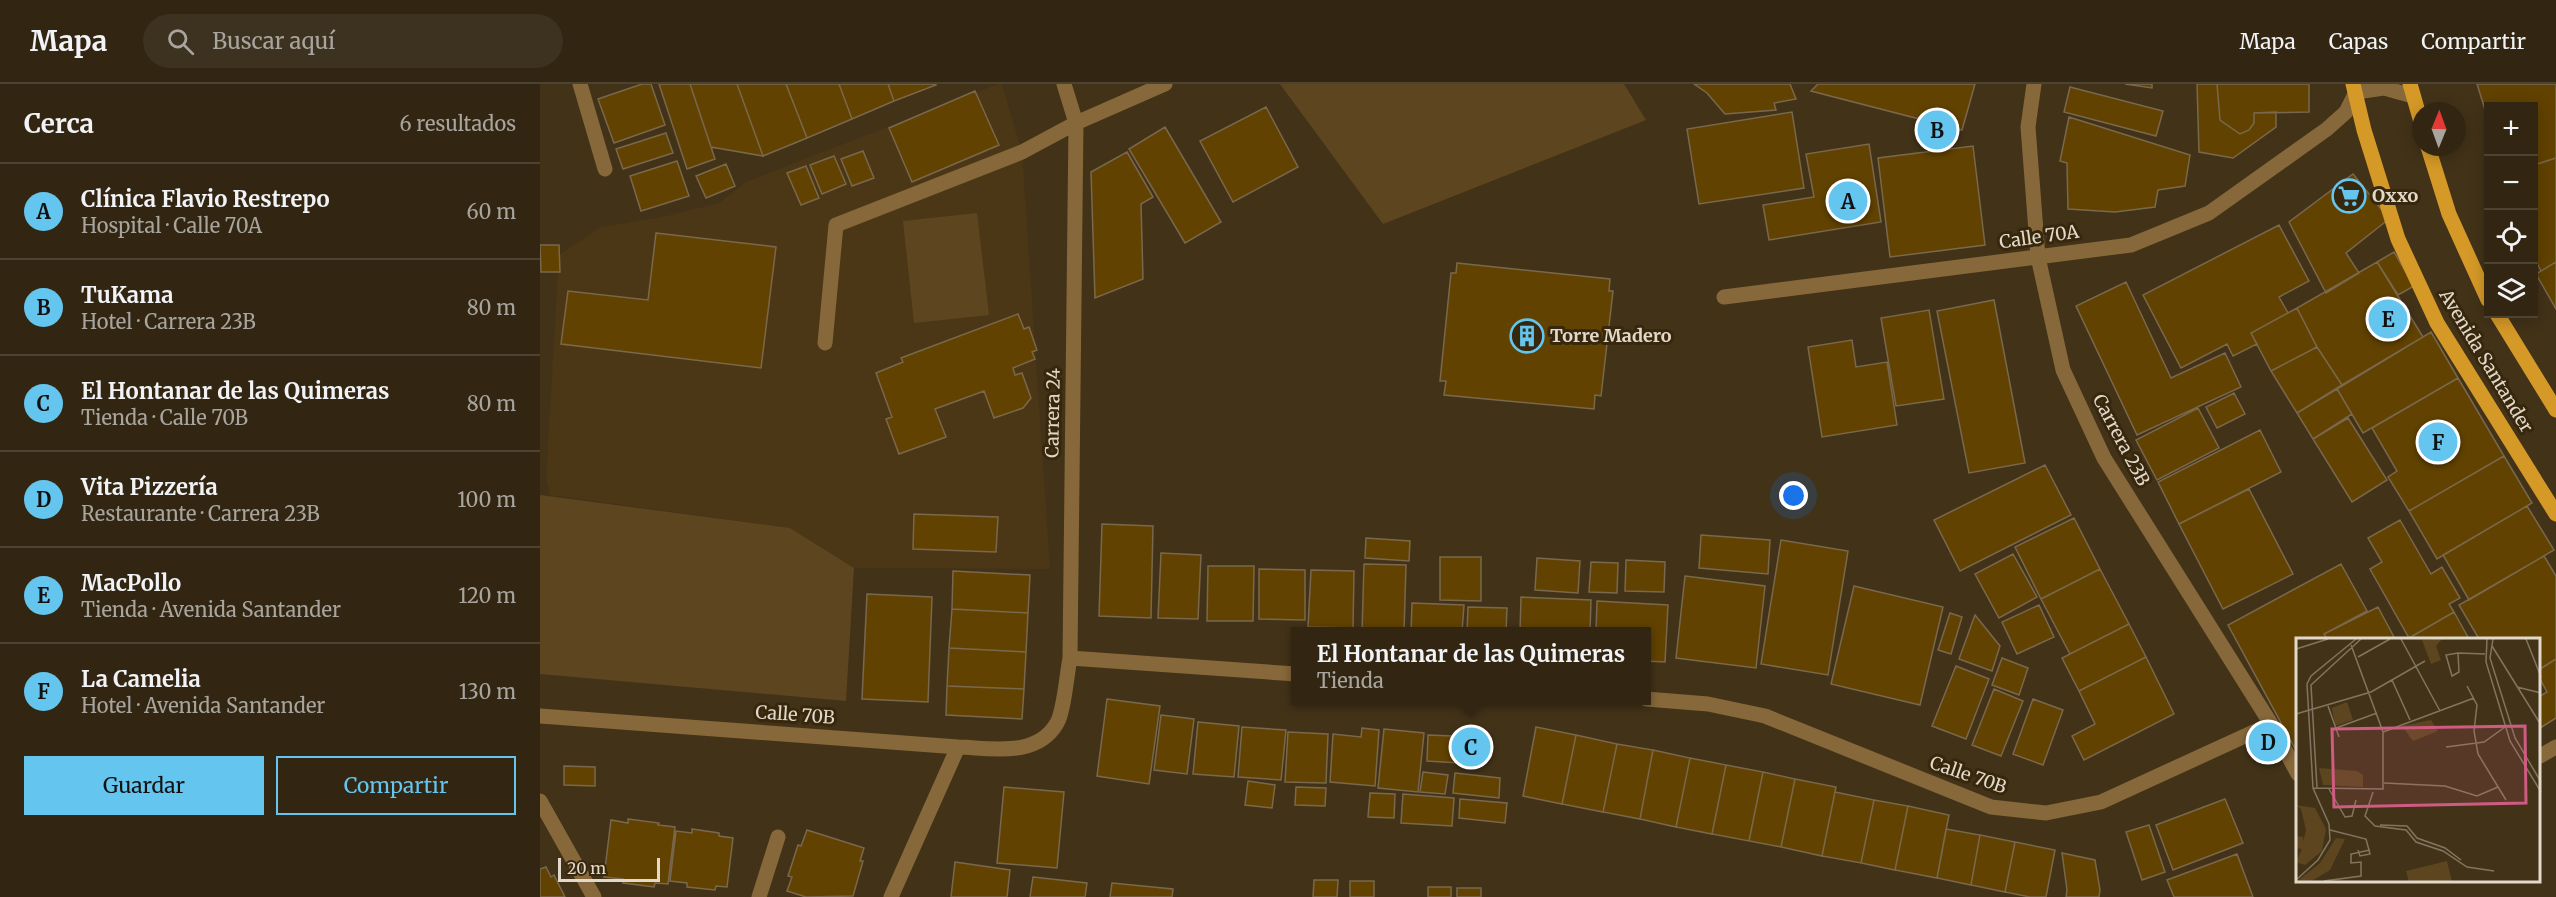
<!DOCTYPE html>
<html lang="es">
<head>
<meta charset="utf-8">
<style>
  :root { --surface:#322612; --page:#3d3220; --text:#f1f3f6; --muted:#a8a59f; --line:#4d4332; --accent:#64c5ee }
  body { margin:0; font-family:Merriweather,serif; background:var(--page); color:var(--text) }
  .controls { position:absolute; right:18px; top:18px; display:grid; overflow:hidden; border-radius:0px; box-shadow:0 3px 15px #0003 }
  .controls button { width:54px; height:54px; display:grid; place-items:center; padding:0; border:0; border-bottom:2px solid var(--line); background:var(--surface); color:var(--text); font:30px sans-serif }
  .compass { position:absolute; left:1872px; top:18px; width:54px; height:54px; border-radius:50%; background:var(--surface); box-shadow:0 3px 15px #0003; rotate:1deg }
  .scale { position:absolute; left:18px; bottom:15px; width:102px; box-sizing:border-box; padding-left:6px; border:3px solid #e3d9ca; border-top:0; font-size:16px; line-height:21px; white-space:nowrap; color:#e3d9ca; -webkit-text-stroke:4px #37280d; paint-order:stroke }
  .you { position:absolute; left:1254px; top:412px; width:21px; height:21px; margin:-15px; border:4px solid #fff; border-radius:50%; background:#1a73e8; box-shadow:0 0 0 9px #1a73e833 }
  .badge { display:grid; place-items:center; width:39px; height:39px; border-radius:50%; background:var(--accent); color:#111; font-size:20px; font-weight:700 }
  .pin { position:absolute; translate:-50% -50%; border:3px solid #fff; box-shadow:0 2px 6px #0006 }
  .popup { position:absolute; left:751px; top:543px; width:360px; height:78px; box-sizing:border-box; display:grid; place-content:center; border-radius:0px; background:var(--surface); filter:drop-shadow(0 2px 4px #0005); font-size:20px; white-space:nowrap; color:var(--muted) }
  .popup b { font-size:22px; color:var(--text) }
  .popup::after { content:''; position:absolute; left:50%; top:100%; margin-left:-12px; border:12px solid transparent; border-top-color:var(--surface) }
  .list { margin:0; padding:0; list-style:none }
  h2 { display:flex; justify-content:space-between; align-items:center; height:78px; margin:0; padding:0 24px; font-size:26px }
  h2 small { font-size:20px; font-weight:400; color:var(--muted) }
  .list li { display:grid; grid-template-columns:39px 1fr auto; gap:18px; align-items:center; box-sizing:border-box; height:96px; padding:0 24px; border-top:2px solid var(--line) }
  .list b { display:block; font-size:22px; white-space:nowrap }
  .list p { margin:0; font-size:20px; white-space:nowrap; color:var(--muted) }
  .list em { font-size:20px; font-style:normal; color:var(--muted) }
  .actions { display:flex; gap:12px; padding:18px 24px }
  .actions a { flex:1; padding:14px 0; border:2px solid var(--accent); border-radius:0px; text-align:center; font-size:21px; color:var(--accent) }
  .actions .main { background:var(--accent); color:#111 }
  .icon { flex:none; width:33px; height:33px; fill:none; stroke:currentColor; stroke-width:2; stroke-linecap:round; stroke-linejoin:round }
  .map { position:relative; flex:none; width:2016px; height:813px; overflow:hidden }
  header { display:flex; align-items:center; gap:36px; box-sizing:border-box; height:84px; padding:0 30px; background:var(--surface); border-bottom:2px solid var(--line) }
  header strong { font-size:28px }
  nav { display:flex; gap:33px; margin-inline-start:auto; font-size:21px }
  .search { width:420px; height:54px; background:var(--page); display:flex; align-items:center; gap:15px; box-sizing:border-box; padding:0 21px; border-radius:33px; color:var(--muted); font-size:22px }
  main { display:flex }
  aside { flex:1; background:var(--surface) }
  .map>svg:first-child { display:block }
  .built { fill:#4b3716 }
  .green { fill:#5d461f }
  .building { fill:#614201; stroke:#7a684d; stroke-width:1.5 }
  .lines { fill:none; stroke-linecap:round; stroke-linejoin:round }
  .minor { stroke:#86683a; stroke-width:15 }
  .major { stroke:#d59927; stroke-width:15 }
  .labels { text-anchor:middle; stroke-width:6; stroke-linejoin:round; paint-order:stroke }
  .poi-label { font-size:18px; font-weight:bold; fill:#e3d9ca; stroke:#37280d; text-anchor:start }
  .street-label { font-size:18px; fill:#e3d9ca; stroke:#37280d }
  .inset-road { fill:none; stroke:#82755f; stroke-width:1.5 }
  .view { fill:#ce5c82; fill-opacity:0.15; stroke:#ce5c82; stroke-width:3 }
  .inset-edge { fill:none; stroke:#e3d9ca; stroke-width:3 }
</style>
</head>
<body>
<header>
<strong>Mapa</strong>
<div class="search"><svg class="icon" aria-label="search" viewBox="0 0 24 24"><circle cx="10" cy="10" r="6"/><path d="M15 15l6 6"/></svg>Buscar aquí</div>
<nav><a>Mapa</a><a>Capas</a><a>Compartir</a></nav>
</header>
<main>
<aside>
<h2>Cerca<small>6 resultados</small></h2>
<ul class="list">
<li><span class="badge">A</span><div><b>Clínica Flavio Restrepo</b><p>Hospital · Calle 70A</p></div><em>60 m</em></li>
<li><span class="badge">B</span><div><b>TuKama</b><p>Hotel · Carrera 23B</p></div><em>80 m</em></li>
<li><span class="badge">C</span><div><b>El Hontanar de las Quimeras</b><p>Tienda · Calle 70B</p></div><em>80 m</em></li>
<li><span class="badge">D</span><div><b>Vita Pizzería</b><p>Restaurante · Carrera 23B</p></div><em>100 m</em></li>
<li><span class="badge">E</span><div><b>MacPollo</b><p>Tienda · Avenida Santander</p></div><em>120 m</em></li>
<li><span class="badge">F</span><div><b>La Camelia</b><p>Hotel · Avenida Santander</p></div><em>130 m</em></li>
</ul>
<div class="actions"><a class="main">Guardar</a><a>Compartir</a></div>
</aside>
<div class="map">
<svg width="2016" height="813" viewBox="0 0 2016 813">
  <rect width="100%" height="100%" fill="#423218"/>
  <path class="built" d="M 458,0 L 462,0 L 482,68 L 510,485 L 314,484 L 250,444 L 10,411 L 6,395 L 19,171 L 61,143 L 118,134 L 179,119 L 206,98 Z"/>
  <path class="green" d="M 740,0 L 1084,0 L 1106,36 L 843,140 Z
    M 437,129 L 449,231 L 374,239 L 363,137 Z
    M 0,411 L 250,444 L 314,484 L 306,617 L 0,590 Z"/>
  <path class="building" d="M 102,0 L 111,0 L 125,41 L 74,59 L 58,15 Z
    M 119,0 L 150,0 L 175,75 L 147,85 Z
    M 150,0 L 197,0 L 223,72 L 171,63 Z
    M 197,0 L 246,0 L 267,54 L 223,72 Z
    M 246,0 L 299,0 L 312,35 L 267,54 Z
    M 299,0 L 348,0 L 354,17 L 312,35 Z
    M 348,0 L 395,0 L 396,1 L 354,17 Z
    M 1154,0 L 1250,0 L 1256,15 L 1234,19 L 1236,26 L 1185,30 L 1167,9 Z
    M 1278,0 L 1435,0 L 1422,46 L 1271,7 Z
    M 1585,0 L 1612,0 L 1612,4 Z
    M 1657,0 L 1677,0 L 1680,36 L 1700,50 L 1709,46 L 1714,39 L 1714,29 L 1736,28 L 1736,43 L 1693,74 L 1659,68 Z
    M 1677,0 L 1769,0 L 1769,28 L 1714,29 L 1714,39 L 1709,46 L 1700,50 L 1680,36 Z
    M 1937,0 L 2016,0 L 2016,74 L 1994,81 L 1994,22 L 1948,22 L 1948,35 Z
    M 1530,3 L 1623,27 L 1616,52 L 1524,28 Z
    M 435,7 L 459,61 L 372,98 L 349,44 Z
    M 726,23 L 758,83 L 693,118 L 660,57 Z
    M 1252,28 L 1264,104 L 1159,120 L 1147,45 Z
    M 1529,33 L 1650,71 L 1645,102 L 1618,106 L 1615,123 L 1575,128 L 1528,125 L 1527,79 L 1520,77 Z
    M 625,43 L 681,138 L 645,159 L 589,65 Z
    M 126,49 L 133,69 L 83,85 L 76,65 Z
    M 1329,60 L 1341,138 L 1229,156 L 1223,121 L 1274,113 L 1266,70 Z
    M 1433,62 L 1445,161 L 1350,173 L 1338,74 Z
    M 323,67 L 334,94 L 312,102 L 301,75 Z
    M 587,68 L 613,113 L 601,120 L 603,195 L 555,214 L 551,88 Z
    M 294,72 L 306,100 L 282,110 L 270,81 Z
    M 2016,74 L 2016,178 L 2001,187 L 1994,173 L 1994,81 Z
    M 137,77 L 149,112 L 101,127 L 90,92 Z
    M 186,80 L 195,102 L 166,114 L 156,92 Z
    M 266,82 L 279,114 L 261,121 L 247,89 Z
    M 1813,90 L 1849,135 L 1806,169 L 1819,189 L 1786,209 L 1749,138 Z
    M 1739,141 L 1769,197 L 1739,213 L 1748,229 L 1711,249 L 1717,260 L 1693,272 L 1687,260 L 1641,284 L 1603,211 Z
    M 116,149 L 236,163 L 221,284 L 21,260 L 28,207 L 108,216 Z
    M 0,161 L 19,161 L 20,188 L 1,188 Z
    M 1854,168 L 1874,202 L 1858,211 L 1837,178 Z
    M 1837,178 L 1883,253 L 1802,301 L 1777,263 L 1757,224 Z
    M 2016,178 L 2016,225 L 1996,190 Z
    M 917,179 L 1070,195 L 1069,207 L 1073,207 L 1061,312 L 1055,311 L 1054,325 L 904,311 L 906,297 L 900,297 L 911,189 L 916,189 Z
    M 1586,198 L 1631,294 L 1685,269 L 1701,303 L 1597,351 L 1536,222 Z
    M 1454,216 L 1485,379 L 1429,389 L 1397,227 Z
    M 1757,224 L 1777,263 L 1731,287 L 1711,249 Z
    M 1389,226 L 1404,315 L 1356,322 L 1341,234 Z
    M 478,230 L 484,245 L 489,243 L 497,266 L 492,268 L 495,275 L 473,284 L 475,291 L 482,289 L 491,314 L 483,324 L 454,334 L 444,307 L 395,325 L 406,353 L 359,370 L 346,335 L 352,333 L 336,289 L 363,278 L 361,274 Z
    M 1891,248 L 1918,294 L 1823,349 L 1797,305 Z
    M 1312,256 L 1316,283 L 1347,278 L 1357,341 L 1282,353 L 1268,263 Z
    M 1777,263 L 1802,301 L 1757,329 L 1731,287 Z
    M 1918,294 L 1964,372 L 1869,427 L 1848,393 L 1857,387 L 1832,344 Z
    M 1797,305 L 1812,330 L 1773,355 L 1757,329 Z
    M 1694,309 L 1705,330 L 1677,344 L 1666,323 Z
    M 1658,324 L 1679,364 L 1617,396 L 1596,356 Z
    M 1808,334 L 1847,396 L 1812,418 L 1773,355 Z
    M 1720,346 L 1741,388 L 1639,440 L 1618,398 Z
    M 1964,372 L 1992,419 L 1897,475 L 1869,427 Z
    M 1505,381 L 1531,431 L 1420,487 L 1394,436 Z
    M 1709,405 L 1753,490 L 1683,525 L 1639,440 Z
    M 1987,422 L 2014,466 L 1929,516 L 1903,471 Z
    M 374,430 L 458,433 L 456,468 L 373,465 Z
    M 1534,434 L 1560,485 L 1501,515 L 1475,463 Z
    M 1860,436 L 1891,490 L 1902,483 L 1920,514 L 1909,520 L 1914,528 L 1869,554 L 1830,485 L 1842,478 L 1828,454 Z
    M 562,440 L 613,442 L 611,534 L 559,532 Z
    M 1161,451 L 1230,456 L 1228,490 L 1159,484 Z
    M 826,454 L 870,457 L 869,477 L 825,474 Z
    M 1241,456 L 1308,467 L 1288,591 L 1221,580 Z
    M 621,469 L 661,471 L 658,535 L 618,534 Z
    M 1473,470 L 1497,513 L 1459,534 L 1435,490 Z
    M 2004,472 L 2016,492 L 2016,575 L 2000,585 L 2000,555 L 1939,555 L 1919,521 Z
    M 900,473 L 941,473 L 941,517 L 900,516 Z
    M 997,474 L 1040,477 L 1038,509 L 995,506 Z
    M 1086,476 L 1125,478 L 1124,508 L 1085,507 Z
    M 1051,478 L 1078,479 L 1077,509 L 1049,508 Z
    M 824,480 L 866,481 L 864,548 L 822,548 Z
    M 1801,480 L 1827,527 L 1784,550 L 1787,555 L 1758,555 L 1758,670 L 1688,541 Z
    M 668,482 L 714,482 L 713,537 L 667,537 Z
    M 719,485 L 765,486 L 765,536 L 719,535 Z
    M 1560,485 L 1589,540 L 1530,570 L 1501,515 Z
    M 771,486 L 814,487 L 813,544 L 768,543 Z
    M 413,487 L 490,491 L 488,529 L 412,525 Z
    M 1145,492 L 1225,502 L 1216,584 L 1136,574 Z
    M 1314,502 L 1403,523 L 1380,621 L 1291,600 Z
    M 327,510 L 392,513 L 388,618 L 322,615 Z
    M 981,513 L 1051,516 L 1050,548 L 980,548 Z
    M 1057,517 L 1128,521 L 1125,578 L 1106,577 L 1106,548 L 1056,548 Z
    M 872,519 L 924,521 L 922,548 L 871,548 Z
    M 1499,521 L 1514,553 L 1477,570 L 1462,538 Z
    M 928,523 L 967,524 L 966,548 L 927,548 Z
    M 1838,523 L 1855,555 L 1787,555 L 1784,550 Z
    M 412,525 L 488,529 L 486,568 L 409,564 Z
    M 1914,528 L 1929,555 L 1869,554 Z
    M 1410,529 L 1422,533 L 1411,570 L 1398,566 Z
    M 1435,531 L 1460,562 L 1452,587 L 1419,575 Z
    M 1589,540 L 1606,573 L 1539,607 L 1522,574 Z
    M 409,564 L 486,568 L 484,605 L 407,602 Z
    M 1606,573 L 1634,630 L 1544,676 L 1532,652 L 1555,640 L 1539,607 Z
    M 1462,574 L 1488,584 L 1479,611 L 1452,601 Z
    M 2016,575 L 2016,634 L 2000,644 L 2000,612 L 2007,608 L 2000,595 L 2000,585 Z
    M 1416,582 L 1449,595 L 1426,655 L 1392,642 Z
    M 407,602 L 484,605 L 482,635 L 406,631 Z
    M 1454,605 L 1483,617 L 1461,672 L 1432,661 Z
    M 567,615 L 620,622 L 609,700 L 557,692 Z
    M 1493,615 L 1523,626 L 1503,681 L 1473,670 Z
    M 621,631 L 654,635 L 647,690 L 614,686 Z
    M 658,638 L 699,642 L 694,693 L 653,690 Z
    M 702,643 L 746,646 L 741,696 L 698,693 Z
    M 996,643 L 1036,651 L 1022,720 L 983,712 Z
    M 822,644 L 839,646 L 835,702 L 790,698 L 793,650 L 821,653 Z
    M 844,645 L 884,649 L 878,708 L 838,704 Z
    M 748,648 L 788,650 L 786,699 L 745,698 Z
    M 888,651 L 937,653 L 936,680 L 887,677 Z
    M 1036,651 L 1077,660 L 1063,728 L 1022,720 Z
    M 1077,660 L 1113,666 L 1100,735 L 1063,728 Z
    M 1113,666 L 1150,674 L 1136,743 L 1100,735 Z
    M 1150,674 L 1186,681 L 1172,750 L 1136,743 Z
    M 1186,681 L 1223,688 L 1209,757 L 1172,750 Z
    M 24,682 L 55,683 L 55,702 L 24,701 Z
    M 883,688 L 908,691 L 905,710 L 880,708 Z
    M 1223,688 L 1255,695 L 1241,763 L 1209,757 Z
    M 915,689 L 960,694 L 959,714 L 913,709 Z
    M 1255,695 L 1296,703 L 1282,772 L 1241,763 Z
    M 708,697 L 735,701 L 732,724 L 705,721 Z
    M 464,703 L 524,708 L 517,784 L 457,779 Z
    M 756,703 L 786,704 L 785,722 L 755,721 Z
    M 1295,708 L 1334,716 L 1321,779 L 1282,772 Z
    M 830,709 L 855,710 L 854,734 L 828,733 Z
    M 863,710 L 914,714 L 912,742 L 861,739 Z
    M 920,715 L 967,719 L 965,739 L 919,734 Z
    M 1685,715 L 1703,759 L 1633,786 L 1616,741 Z
    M 1334,716 L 1368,722 L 1355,786 L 1321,779 Z
    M 1368,722 L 1409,731 L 1397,794 L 1355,786 Z
    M 88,735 L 119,739 L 118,741 L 135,743 L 128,800 L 115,799 L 114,803 L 83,799 L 83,795 L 64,793 L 71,736 L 88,739 Z
    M 1609,741 L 1625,788 L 1602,796 L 1586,748 Z
    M 152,745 L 179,749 L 179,752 L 193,754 L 187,803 L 176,802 L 175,806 L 147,803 L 147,799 L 130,797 L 136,747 L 152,749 Z
    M 1406,745 L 1440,751 L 1431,801 L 1397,794 Z
    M 267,746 L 324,764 L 320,777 L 323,777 L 313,812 L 266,813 L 247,807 L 252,793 L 248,792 L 258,761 L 261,762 Z
    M 1440,751 L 1475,758 L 1465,808 L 1431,801 Z
    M 1475,758 L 1515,766 L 1506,813 L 1490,813 L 1465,808 Z
    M 1522,769 L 1555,776 L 1560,806 L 1559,813 L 1526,813 L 1527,806 Z
    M 1697,770 L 1713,813 L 1634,813 L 1627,796 Z
    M 415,778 L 470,786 L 467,813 L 411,813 Z
    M 6,783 L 11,793 L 14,791 L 25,813 L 0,813 L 0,785 Z
    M 493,793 L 547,799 L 545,813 L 490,813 Z
    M 774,796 L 798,796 L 797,813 L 773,813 Z
    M 810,797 L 834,797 L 834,813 L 810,813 Z
    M 572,799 L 633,805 L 632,813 L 570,813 Z
    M 888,803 L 911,803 L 911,813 L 888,813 Z
    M 917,804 L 941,804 L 941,813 L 917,813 Z"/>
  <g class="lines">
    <path class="minor" d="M 40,0 L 65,85
      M 1494,0 L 1488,43 L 1498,173 L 1523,286 L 1564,374 L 1731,640 L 1758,690
      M 1184,213 L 1591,161 L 1669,129 L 1787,45 L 1806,28 L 1816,8 L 1844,4 L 1873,12
      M 285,259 L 296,141 L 482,68 L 536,39 L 625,0
      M 530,574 L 756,590
      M 1106,615 L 1168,620 L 1225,632 L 1451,723 L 1506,729 L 1561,718 L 1731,640
      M 0,632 L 418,663 C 452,664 497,674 517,639 C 524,627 527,589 530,574 L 536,39 L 524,0
      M 2000,672 L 2016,663
      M 0,717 L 54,813
      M 219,813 L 238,753
      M 351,813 L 418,663"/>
    <path class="major" d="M 1813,0 L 1824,46 L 1858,155 L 1897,239 L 2016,430
      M 1870,0 L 1881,38
      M 1888,63 L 1909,130 L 1948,216
      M 1957,230 L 2016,326"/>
  </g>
  <defs>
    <g id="supermarket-ring" transform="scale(1.725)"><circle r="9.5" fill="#37280d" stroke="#64c5ee" stroke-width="1.5"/><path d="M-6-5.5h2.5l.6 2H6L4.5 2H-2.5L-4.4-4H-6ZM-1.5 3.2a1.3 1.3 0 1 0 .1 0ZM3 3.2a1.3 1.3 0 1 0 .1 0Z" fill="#64c5ee"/></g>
    <g id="building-ring" transform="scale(1.725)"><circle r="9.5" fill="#37280d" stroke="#64c5ee" stroke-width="1.5"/><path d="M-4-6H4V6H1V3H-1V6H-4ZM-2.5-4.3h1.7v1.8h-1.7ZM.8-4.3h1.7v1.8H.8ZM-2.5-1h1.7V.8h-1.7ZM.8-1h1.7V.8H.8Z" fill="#64c5ee"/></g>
  </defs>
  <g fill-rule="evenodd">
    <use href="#supermarket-ring" x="1809" y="112"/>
    <use href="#building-ring" x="987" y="252"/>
  </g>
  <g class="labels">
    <g class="poi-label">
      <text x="1832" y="118">Oxxo</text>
      <text x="1010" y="258">Torre Madero</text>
    </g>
    <g class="street-label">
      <text transform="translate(1499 153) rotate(-8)" y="6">Calle 70A</text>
      <text transform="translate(1946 277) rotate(59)" y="6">Avenida Santander</text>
      <text transform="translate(513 329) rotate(-89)" y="6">Carrera 24</text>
      <text transform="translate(1581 356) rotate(62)" y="6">Carrera 23B</text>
      <text transform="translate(255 631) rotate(4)" y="6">Calle 70B</text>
      <text transform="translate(1428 691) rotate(19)" y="6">Calle 70B</text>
    </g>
  </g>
  <g transform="translate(1756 554)">
    <rect width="244" height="244" fill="#423218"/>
    <path d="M 146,1 L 140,8 L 145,22 L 135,26 L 126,2 ZM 51,64 L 57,82 L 39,88 L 36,70 ZM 135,82 L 142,93 L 117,103 L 106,88 ZM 23,130 L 61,133 L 67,137 L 67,149 L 27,147 ZM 0,167 L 19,170 L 30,191 L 26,213 L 9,227 L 0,224 L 6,211 L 0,210 L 1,198 L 7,199 L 7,204 L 10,192 L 5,171 ZM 40,200 L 49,201 L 34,232 L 14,244 L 0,244 L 24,225 ZM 151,223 L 156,244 L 113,244 L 110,233 Z" fill="#5d461f"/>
    <path class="inset-road" d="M 105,1 L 144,73M 191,1 L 190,24 L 214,103 L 245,154M 197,1 L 194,20 L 219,100 L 245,144M 230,1 L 245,39M 196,8 L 245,87M 0,11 L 32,1M 162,15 L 163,34 L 156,38 L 150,17 L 162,15 L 189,16M 62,19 L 94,1M 96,42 L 114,82M 171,48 L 181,67 L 178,93 L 182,116 L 210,162M 221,49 L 245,55M 32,68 L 43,99M 0,76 L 75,54 L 129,23M 40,90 L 81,75M 87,94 L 178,60M 150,109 L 188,104 L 209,89M 88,145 L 149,148 L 181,158 L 202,149M 17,150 L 87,151 L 87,94 L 55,7M 21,150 L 15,47 L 65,1M 33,151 L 49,179 L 56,178 L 60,162M 77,154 L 69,178 L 79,188 L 110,192 L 120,204 L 147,213 L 171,229 L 198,233M 84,187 L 111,188 L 121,200 L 149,210 L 165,222M 34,192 L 70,201 L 74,216 L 64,218 L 62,212M 0,242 L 22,222 L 34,202 L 33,186 L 17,150 L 11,46 L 15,38 L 60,1M 28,243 L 65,238 L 65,224 L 55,225 L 55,216 L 74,212"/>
    <path class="view" d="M 229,88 L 230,165 L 38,169 L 36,91 Z"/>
    <rect width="244" height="244" class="inset-edge"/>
  </g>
</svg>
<div class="controls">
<button>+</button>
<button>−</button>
<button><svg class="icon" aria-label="locate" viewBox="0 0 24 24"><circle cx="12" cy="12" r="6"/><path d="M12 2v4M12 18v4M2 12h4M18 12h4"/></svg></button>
<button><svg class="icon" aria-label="layers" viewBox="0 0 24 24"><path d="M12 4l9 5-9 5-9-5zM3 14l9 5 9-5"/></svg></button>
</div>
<svg class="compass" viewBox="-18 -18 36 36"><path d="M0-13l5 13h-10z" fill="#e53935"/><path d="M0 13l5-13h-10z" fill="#a8a59f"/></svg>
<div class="scale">20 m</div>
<div class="you"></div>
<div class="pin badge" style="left:1308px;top:117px">A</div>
<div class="pin badge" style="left:1397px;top:46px">B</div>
<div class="pin badge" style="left:931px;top:663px">C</div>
<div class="popup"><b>El Hontanar de las Quimeras</b>Tienda</div>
<div class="pin badge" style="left:1728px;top:658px">D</div>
<div class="pin badge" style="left:1848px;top:235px">E</div>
<div class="pin badge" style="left:1898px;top:358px">F</div>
</div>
</main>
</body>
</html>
